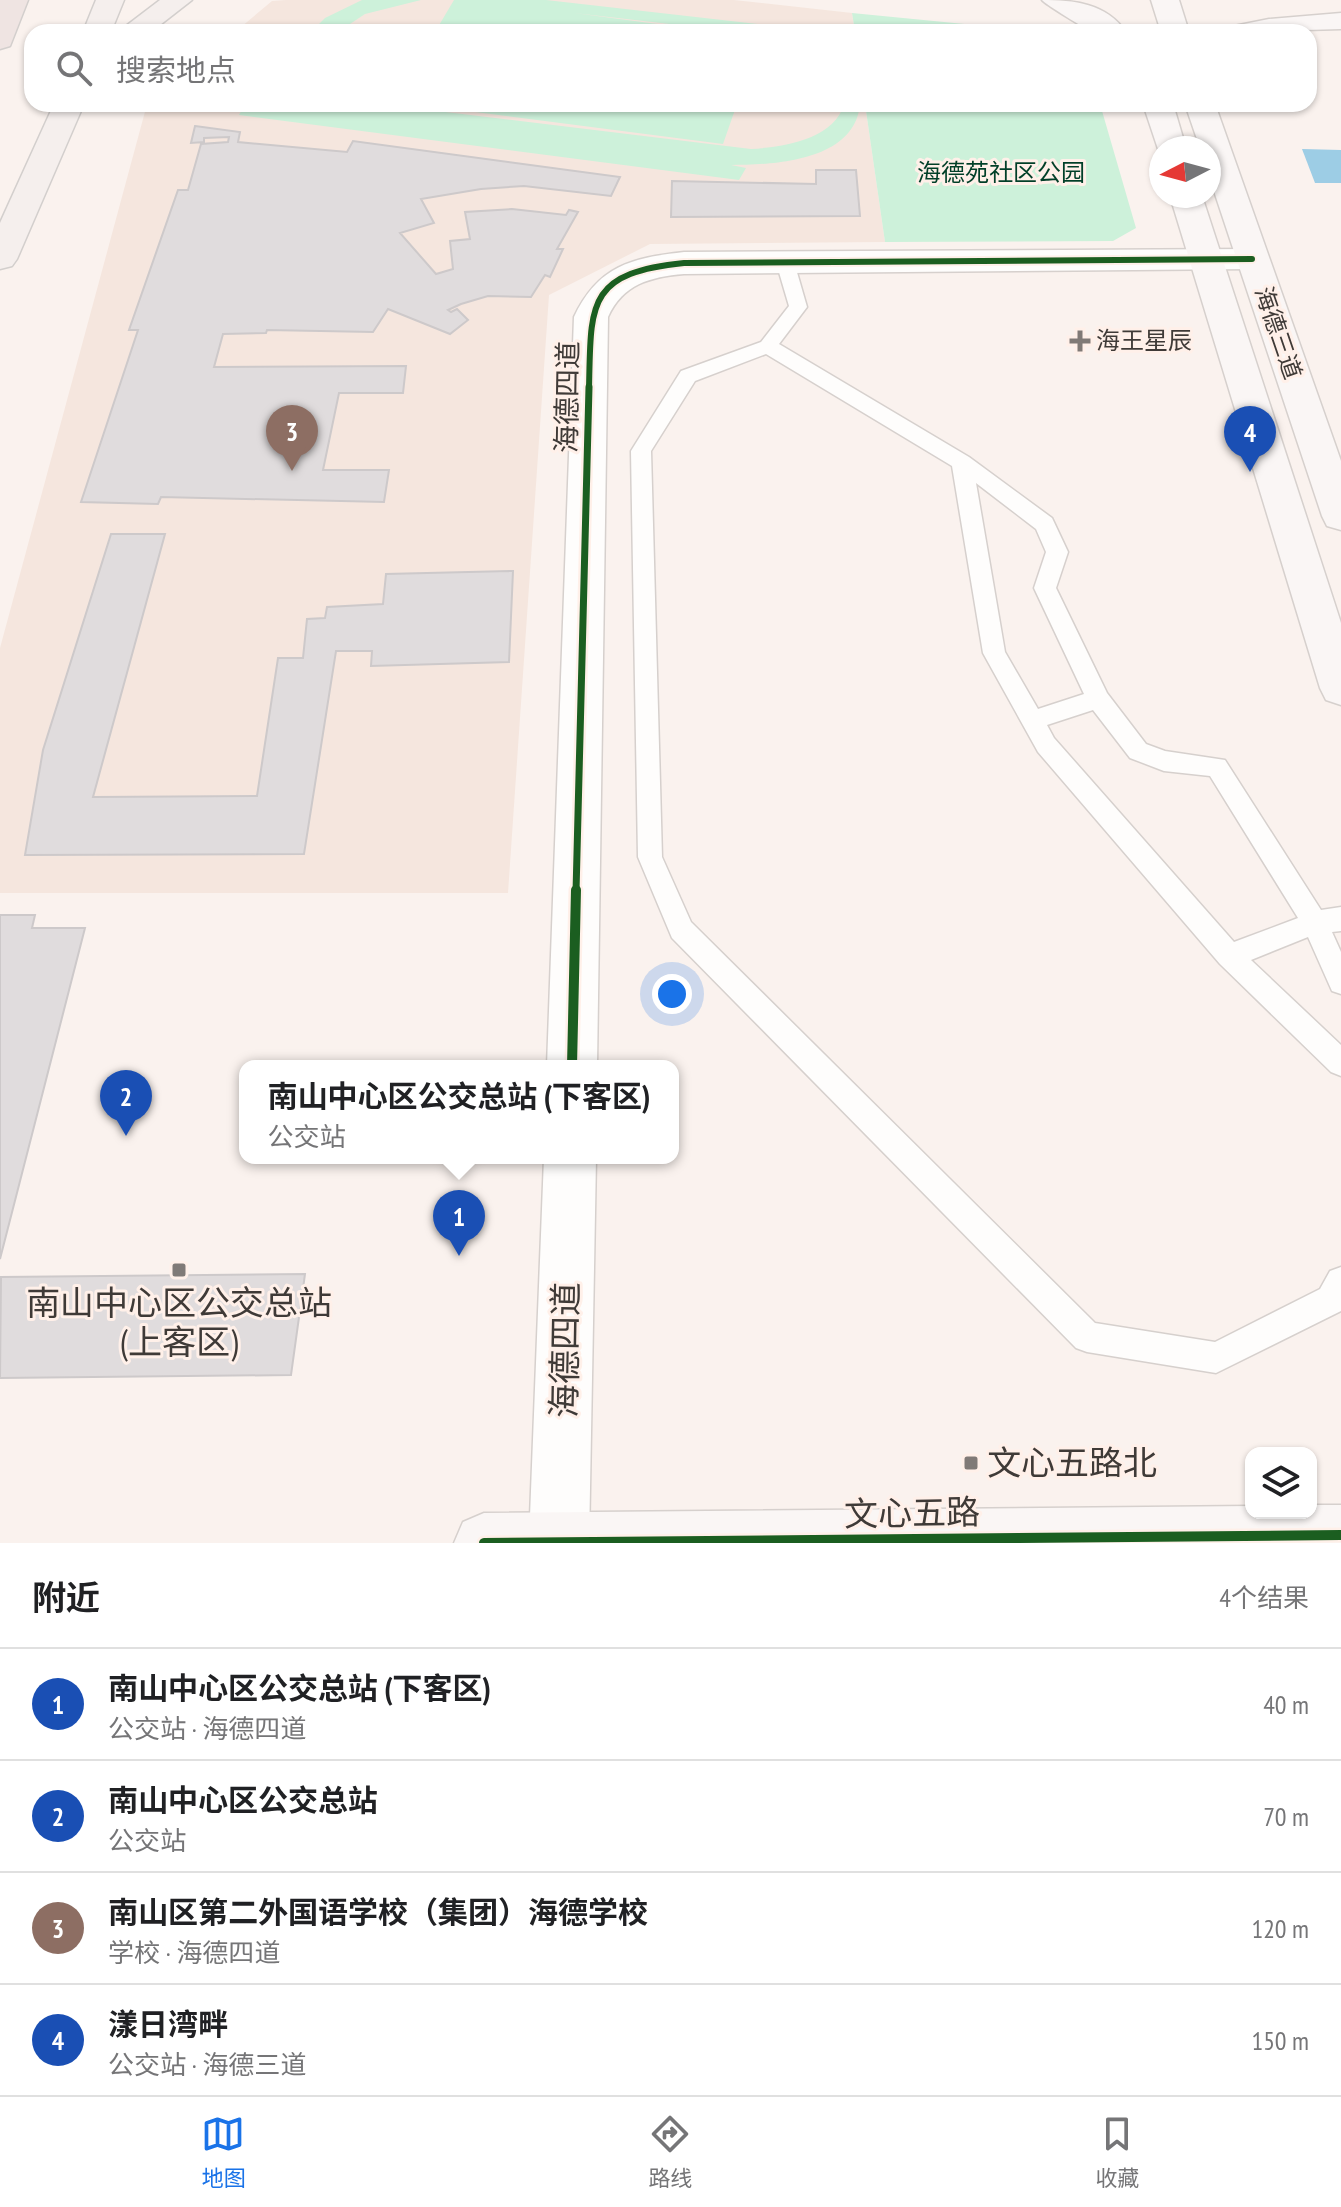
<!DOCTYPE html>
<html lang="zh">
<head>
<meta charset="utf-8">
<style>
  :root { --surface:#fff; --page:#f6f6f6; --text:#202124; --muted:#757577; --line:#e0e0e0; --accent:#1a73e8 }
  body { margin:0; font-family:"PT Sans Narrow","Noto Sans SC",sans-serif; background:var(--page); color:var(--text) }
  .controls { position:absolute; right:24px; bottom:24px; display:grid; overflow:hidden; border-radius:16px; box-shadow:0 2px 6px #0004 }
  .controls button { width:72px; height:72px; display:grid; place-items:center; padding:0; border:0; border-bottom:2px solid var(--line); background:var(--surface); color:var(--text); font:40px sans-serif }
  .compass { position:absolute; left:1149px; top:136px; width:72px; height:72px; border-radius:50%; background:var(--surface); box-shadow:0 2px 6px #0004; rotate:264deg }
  .you { position:absolute; left:672px; top:994px; width:28px; height:28px; margin:-20px; border:6px solid #fff; border-radius:50%; background:#1a73e8; box-shadow:0 0 0 12px #1a73e833 }
  .badge { display:grid; place-items:center; width:52px; height:52px; border-radius:50%; background:var(--accent); color:#fff; font-size:26px; font-weight:700 }
  .pin { position:absolute; translate:-50% -66px; filter:drop-shadow(0 2px 4px #0008) }
  .pin::after { content:''; position:absolute; top:42px; width:28px; height:24px; background:inherit; clip-path:polygon(0 0,100% 0,50% 100%) }
  .popup { position:absolute; left:239px; top:1060px; width:440px; height:104px; box-sizing:border-box; display:grid; place-content:center; border-radius:16px; background:var(--surface); filter:drop-shadow(0 2px 6px #0005); font-size:26px; white-space:nowrap; color:var(--muted) }
  .popup b { font-size:30px; color:var(--text) }
  .popup::after { content:''; position:absolute; left:50%; top:100%; margin-left:-16px; border:16px solid transparent; border-top-color:var(--surface) }
  .list { margin:0; padding:0; list-style:none }
  h2 { display:flex; justify-content:space-between; align-items:center; height:104px; margin:0; padding:0 32px; font-size:34px }
  h2 small { font-size:26px; font-weight:400; color:var(--muted) }
  .list li { display:grid; grid-template-columns:52px 1fr auto; gap:24px; align-items:center; box-sizing:border-box; height:112px; padding:0 32px; border-top:2px solid var(--line) }
  .list b { display:block; font-size:30px; white-space:nowrap }
  .list p { margin:0; font-size:26px; white-space:nowrap; color:var(--muted) }
  .list em { font-size:26px; font-style:normal; color:var(--muted) }
  .icon { flex:none; width:44px; height:44px; fill:none; stroke:currentColor; stroke-width:2; stroke-linecap:round; stroke-linejoin:round }
  .map { position:relative; flex:none; width:1341px; height:1543px; overflow:hidden }
  .search { position:absolute; background:var(--surface); box-shadow:0 2px 6px #0004; left:24px; right:24px; top:24px; height:88px; display:flex; align-items:center; gap:20px; box-sizing:border-box; padding:0 28px; border-radius:24px; color:var(--muted); font-size:30px }
  .sheet { height:552px; background:var(--surface) }
  nav { display:flex; justify-content:space-around; align-items:center; box-sizing:border-box; height:112px; border-top:2px solid var(--line); background:var(--surface); font-size:22px; color:var(--muted) }
  nav a { display:grid; justify-items:center; gap:4px }
  nav .on { color:var(--accent) }
  .map>svg:first-child { display:block }
  .built { fill:#f5e6de }
  .green { fill:#cdf1da }
  .water { fill:#9dcde5 }
  .building { fill:#e0dcdd; stroke:#cdc9ca; stroke-width:2 }
  .lines { fill:none; stroke-linecap:round; stroke-linejoin:round }
  .lane-casing { stroke:#d6d0cd; stroke-width:3 }
  .street-casing { stroke:#d6d0cd; stroke-width:3 }
  .secondary-casing { stroke:#d6d0cd; stroke-width:3 }
  .primary-casing { stroke:#d3cfcd; stroke-width:3 }
  .highway-casing { stroke:#d3cfcd; stroke-width:3 }
  .lane { fill:#fefdfc; fill-rule:evenodd }
  .street { fill:#fefdfc; fill-rule:evenodd }
  .secondary { fill:#faf6f5; fill-rule:evenodd }
  .primary { fill:#f5efed; fill-rule:evenodd }
  .highway { fill:#efe4e2; fill-rule:evenodd }
  .cycleway-far2-casing { stroke:#fff0e9; stroke-width:10 }
  .cycleway-far1-casing { stroke:#fff0e9; stroke-width:12 }
  .cycleway-casing { stroke:#fff0e9; stroke-width:15 }
  .cycleway-far2 { stroke:#1b5e20; stroke-width:6 }
  .cycleway-far1 { stroke:#1b5e20; stroke-width:7 }
  .cycleway { stroke:#1b5e20; stroke-width:10 }
  .poi-dot { fill:#807a77; stroke:#fff0e9; stroke-width:3 }
  .labels { text-anchor:middle; stroke-width:6; stroke-linejoin:round; paint-order:stroke }
  .far-park-label { font-size:24px; fill:#013f28; stroke:#fff0e9 }
  .far-street-label { font-size:24px; fill:#3f3a37; stroke:#fff0e9 }
  .far-poi-label { font-size:24px; fill:#3f3a37; stroke:#fff0e9; text-anchor:start }
  .street-label { font-size:28px; fill:#3f3a37; stroke:#fff0e9 }
  .near-poi-label { font-size:34px; fill:#3f3a37; stroke:#fff0e9 }
  .near-street-label { font-size:34px; fill:#3f3a37; stroke:#fff0e9 }
</style>
</head>
<body>
<div class="map">
<svg width="1341" height="1543" viewBox="0 0 1341 1543">
  <rect width="100%" height="100%" fill="#faf2ee"/>
  <path class="built" d="M 286,0 L 734,0 L 852,13 L 855,32 L 235,32 L 272,1 Z
    M 151,104 L 865,104 L 885,242 L 650,244 L 549,295 L 508,893 L 0,893 L 0,648 L 146,108 Z"/>
  <path class="green" d="M 362,0 L 421,0 L 365,14 L 338,32 L 311,32 L 325,18 Z
    M 454,0 L 546,0 L 767,25 L 797,32 L 739,32 L 574,13 L 718,32 L 435,32 Z
    M 852,13 L 1045,32 L 1046,32 L 855,32 Z
    M 245,104 L 379,104 L 751,149 C 782,147 834,140 844,104 L 860,104 C 855,161 774,165 731,165 L 746,168 L 739,180 L 239,115 Z
    M 413,104 L 737,104 L 723,144 Z
    M 865,104 L 1100,104 L 1136,228 L 1113,241 L 885,242 Z"/>
  <path class="water" d="M 1302,149 L 1341,150 L 1341,183 L 1315,183 Z"/>
  <path class="building" d="M 195,126 L 240,132 L 238,142 L 347,152 L 353,141 L 620,177 L 611,196 L 524,186 L 481,189 L 421,199 L 434,223 L 400,233 L 436,274 L 453,269 L 450,241 L 470,239 L 465,212 L 512,209 L 566,215 L 569,210 L 578,212 L 557,249 L 563,249 L 550,277 L 545,275 L 531,297 L 488,296 L 461,304 L 448,310 L 451,312 L 457,309 L 468,320 L 450,334 L 388,309 L 373,332 L 267,330 L 266,333 L 223,334 L 214,367 L 406,366 L 403,393 L 339,393 L 323,470 L 389,470 L 384,502 L 161,497 L 158,504 L 81,502 L 138,330 L 129,330 L 178,190 L 188,190 L 201,144 L 228,142 L 229,137 L 204,138 L 204,142 L 191,143 Z
    M 816,170 L 856,170 L 860,216 L 671,217 L 672,181 L 816,184 Z
    M 111,534 L 165,534 L 93,797 L 257,796 L 278,658 L 303,658 L 307,619 L 325,618 L 327,607 L 383,604 L 386,574 L 513,571 L 509,662 L 371,666 L 372,651 L 336,651 L 304,854 L 25,855 L 43,750 Z
    M 0,915 L 35,915 L 32,928 L 85,928 L 0,1259 Z
    M 305,1274 L 291,1375 L 0,1378 L 1,1277 Z"/>
  <g class="lines">
    <g class="lane-casing">
      <path id="lane" d="M 785,256 L 794,262 L 807,307 L 779,344 L 969,457 L 1052,518 L 1068,552 L 1056,588 L 1107,693 L 1146,744 L 1165,751 L 1225,760 L 1321,910 L 1341,907 L 1341,931 L 1332,932 L 1341,952 L 1341,994 L 1332,991 L 1308,937 L 1251,960 L 1341,1045 L 1341,1076 L 1331,1072 L 1220,964 L 1038,752 L 983,653 L 952,466 L 766,354 L 695,381 L 651,451 L 662,857 L 691,922 L 1095,1323 L 1215,1342 L 1320,1289 L 1330,1271 L 1341,1267 L 1341,1311 L 1216,1373 L 1087,1352 L 1076,1348 L 672,938 L 638,857 L 631,451 L 681,371 L 761,342 L 789,306 L 776,262 ZM 976,483 L 1036,529 L 1046,552 L 1034,588 L 1084,694 L 1038,709 L 1005,652 ZM 1093,710 L 1130,758 L 1164,771 L 1210,776 L 1298,918 L 1234,942 L 1054,738 L 1047,725 Z"/>
    </g>
    <g class="street-casing">
      <path id="street" d="M 1252,249 L 1264,252 L 1269,259 L 1264,266 L 1252,269 L 684,274 C 650,277 623,284 608,317 L 597,1066 L 547,1066 L 574,317 C 598,266 631,258 684,252 Z
        M 544,1158 L 596,1158 L 589,1543 L 529,1542 Z"/>
    </g>
    <g class="secondary-casing">
      <path id="secondary" d="M 1042,0 C 1074,0 1106,3 1126,32 C 1117,32 1102,35 1093,32 C 1087,30 1045,4 1042,0 Z
        M 1151,0 L 1179,0 L 1189,32 L 1161,32 Z
        M 1341,13 L 1341,29 L 1230,32 L 1234,26 L 1269,19 Z
        M 1143,104 L 1173,104 L 1186,148 L 1161,148 L 1160,155 Z
        M 1185,104 L 1215,104 L 1341,461 L 1341,530 L 1327,526 L 1322,516 L 1209,176 L 1209,148 L 1200,148 Z
        M 1170,196 L 1202,196 L 1341,623 L 1341,705 L 1326,700 L 1320,688 Z
        M 1311,1505 L 1341,1505 L 1341,1543 L 454,1543 L 463,1522 L 484,1513 L 1251,1506 L 1251,1513 L 1311,1513 Z"/>
    </g>
    <g class="primary-casing">
      <path id="primary" d="M 96,0 L 124,0 L 111,32 L 83,32 Z
        M 160,0 L 192,0 L 151,32 L 118,32 Z
        M 54,104 L 84,104 L 17,259 L 12,266 L 0,269 L 0,223 Z"/>
    </g>
    <g class="highway-casing">
      <path id="highway" d="M 0,0 L 28,0 L 10,46 L 0,49 Z"/>
    </g>
    <use href="#lane" class="lane"/>
    <use href="#street" class="street"/>
    <use href="#secondary" class="secondary"/>
    <use href="#primary" class="primary"/>
    <use href="#highway" class="highway"/>
    <g class="cycleway-far2-casing">
      <path id="cycleway-far2" d="M 589,389 C 591,304 586,273 684,263 L 1252,259"/>
    </g>
    <g class="cycleway-far1-casing">
      <path id="cycleway-far1" d="M 576,892 L 589,387"/>
    </g>
    <g class="cycleway-casing">
      <path id="cycleway" d="M 572,1066 L 576,890
        M 484,1543 L 1341,1535"/>
    </g>
    <use href="#cycleway-far2" class="cycleway-far2"/>
    <use href="#cycleway-far1" class="cycleway-far1"/>
    <use href="#cycleway" class="cycleway"/>
  </g>
  <g class="poi-dot">
    <path d="M1076 329h8v8h8v8h-8v8h-8v-8h-8v-8h8z"/>
    <rect x="171" y="1262" width="16" height="16" rx="4"/>
    <rect x="963" y="1455" width="16" height="16" rx="4"/>
  </g>
  <g class="labels">
    <g class="far-park-label">
      <text x="1001" y="181">海德苑社区公园</text>
    </g>
    <g class="far-street-label">
      <text transform="translate(1278 333) rotate(71)" y="8">海德三道</text>
    </g>
    <g class="far-poi-label">
      <text x="1096" y="349">海王星辰</text>
    </g>
    <g class="street-label">
      <text transform="translate(567 397) rotate(-89)" y="10">海德四道</text>
    </g>
    <g class="near-poi-label">
      <text x="179" y="1315">南山中心区公交总站<tspan x="179" dy="39">(上客区)</tspan></text>
      <text x="987" y="1475" text-anchor="start">文心五路北</text>
    </g>
    <g class="near-street-label">
      <text transform="translate(565 1350) rotate(-89)" y="12">海德四道</text>
      <text transform="translate(912 1513) rotate(-1)" y="12">文心五路</text>
    </g>
  </g>
</svg>
<div class="controls">
<button><svg class="icon" aria-label="layers" viewBox="0 0 24 24"><path d="M12 4l9 5-9 5-9-5zM3 14l9 5 9-5"/></svg></button>
</div>
<svg class="compass" viewBox="-18 -18 36 36"><path d="M0-13l5 13h-10z" fill="#e53935"/><path d="M0 13l5-13h-10z" fill="#757577"/></svg>
<div class="you"></div>
<div class="pin badge" style="left:459px;top:1256px;background:#1a4fb4">1</div>
<div class="popup"><b>南山中心区公交总站 (下客区)</b>公交站</div>
<div class="pin badge" style="left:126px;top:1136px;background:#1a4fb4">2</div>
<div class="pin badge" style="left:292px;top:471px;background:#8d6e63">3</div>
<div class="pin badge" style="left:1250px;top:472px;background:#1a4fb4">4</div>
<div class="search"><svg class="icon" aria-label="search" viewBox="0 0 24 24"><circle cx="10" cy="10" r="6"/><path d="M15 15l6 6"/></svg>搜索地点</div>
</div>
<section class="sheet">
<h2>附近<small>4个结果</small></h2>
<ul class="list">
<li><span class="badge" style="background:#1a4fb4">1</span><div><b>南山中心区公交总站 (下客区)</b><p>公交站 · 海德四道</p></div><em>40 m</em></li>
<li><span class="badge" style="background:#1a4fb4">2</span><div><b>南山中心区公交总站</b><p>公交站</p></div><em>70 m</em></li>
<li><span class="badge" style="background:#8d6e63">3</span><div><b>南山区第二外国语学校（集团）海德学校</b><p>学校 · 海德四道</p></div><em>120 m</em></li>
<li><span class="badge" style="background:#1a4fb4">4</span><div><b>漾日湾畔</b><p>公交站 · 海德三道</p></div><em>150 m</em></li>
</ul>
</section>
<nav>
<a class="on"><svg class="icon" aria-label="map" viewBox="0 0 24 24"><path d="M3 6l6-2 6 2 6-2v14l-6 2-6-2-6 2zM9 4v14M15 6v14"/></svg>地图</a>
<a><svg class="icon" aria-label="directions" viewBox="0 0 24 24"><path d="M12 3l9 9-9 9-9-9zM9 14v-3h6M13 9l2 2-2 2"/></svg>路线</a>
<a><svg class="icon" aria-label="saved" viewBox="0 0 24 24"><path d="M7 4h10v16l-5-4-5 4z"/></svg>收藏</a>
</nav>
</body>
</html>
